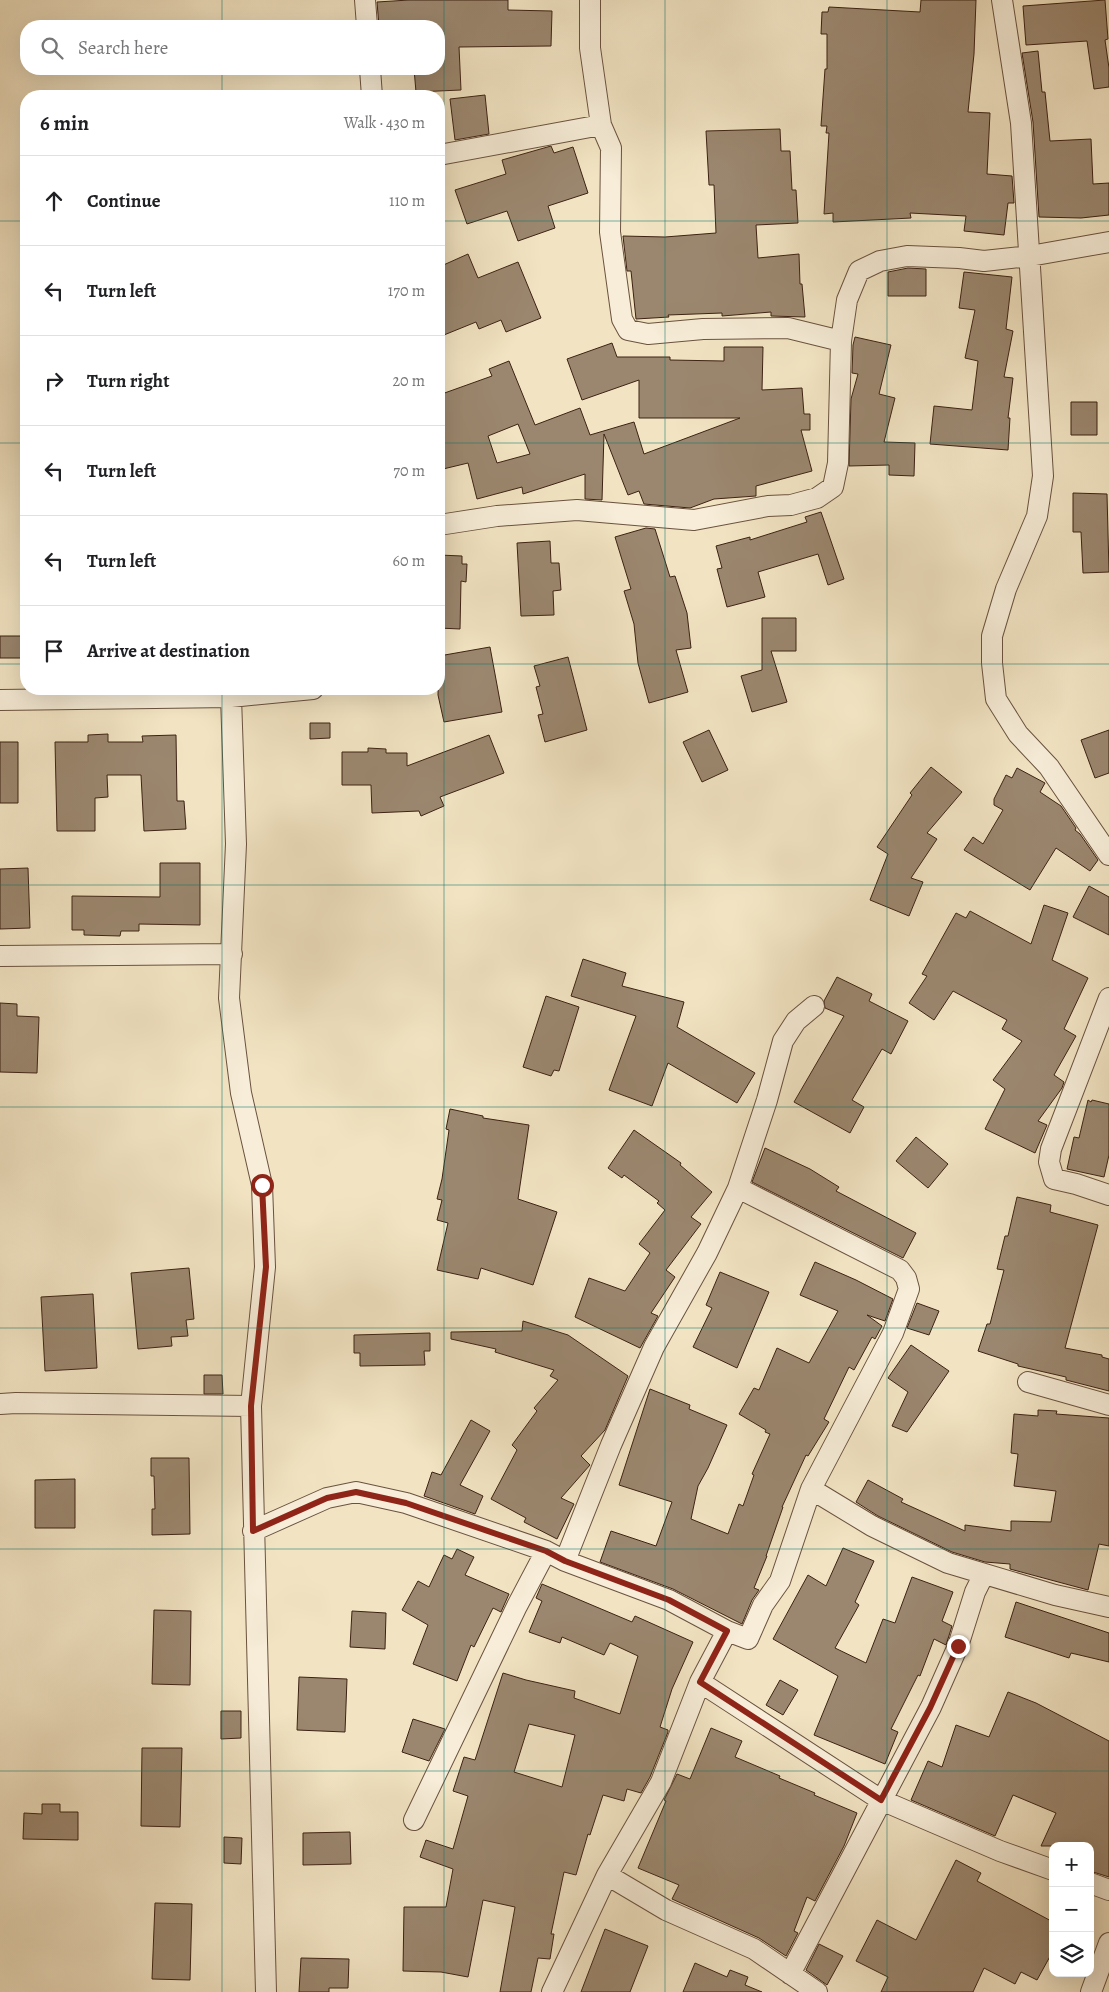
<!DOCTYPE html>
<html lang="en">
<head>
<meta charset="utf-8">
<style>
  :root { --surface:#fff; --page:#f2f2f2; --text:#202124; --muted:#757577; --line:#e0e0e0 }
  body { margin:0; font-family:Alegreya,serif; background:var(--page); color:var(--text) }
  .controls { position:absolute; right:15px; bottom:15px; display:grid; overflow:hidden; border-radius:10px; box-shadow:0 5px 20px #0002 }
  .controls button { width:45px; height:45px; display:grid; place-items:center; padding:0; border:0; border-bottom:1px solid var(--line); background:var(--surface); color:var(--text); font:25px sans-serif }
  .stop { position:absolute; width:15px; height:15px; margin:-11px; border:4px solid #8f2418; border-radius:50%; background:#fff }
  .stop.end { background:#8f2418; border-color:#fff; box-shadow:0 1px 5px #0008 }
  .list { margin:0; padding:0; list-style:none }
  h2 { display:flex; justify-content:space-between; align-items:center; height:65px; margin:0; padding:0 20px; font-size:21px }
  h2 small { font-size:16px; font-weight:400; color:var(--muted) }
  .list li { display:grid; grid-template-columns:32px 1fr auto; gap:15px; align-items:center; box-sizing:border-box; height:90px; padding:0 20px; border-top:1px solid var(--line) }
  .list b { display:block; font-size:19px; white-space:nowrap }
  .list em { font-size:16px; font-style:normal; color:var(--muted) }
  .icon { flex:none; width:28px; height:28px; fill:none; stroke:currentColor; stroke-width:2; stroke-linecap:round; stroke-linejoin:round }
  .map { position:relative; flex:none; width:1109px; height:1992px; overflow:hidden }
  .search { position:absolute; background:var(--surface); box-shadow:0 5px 20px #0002; left:20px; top:20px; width:425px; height:55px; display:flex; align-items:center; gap:12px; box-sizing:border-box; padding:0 18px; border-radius:20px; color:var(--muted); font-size:19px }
  .panel { position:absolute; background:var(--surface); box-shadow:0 5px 20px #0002; left:20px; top:90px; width:425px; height:605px; border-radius:20px }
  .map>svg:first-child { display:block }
  .building { fill:#9b876f; stroke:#3d2213; fill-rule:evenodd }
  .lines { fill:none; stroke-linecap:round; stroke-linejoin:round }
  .minor-casing { stroke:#6a523f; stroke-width:22 }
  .minor { stroke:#f7edd8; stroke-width:20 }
  .route { stroke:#8f2418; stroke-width:6 }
  .grid { fill:none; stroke:#0f766e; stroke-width:1; stroke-opacity:0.55 }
</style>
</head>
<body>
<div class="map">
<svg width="1109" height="1992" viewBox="0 0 1109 1992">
  <rect width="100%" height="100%" fill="#f2e4c3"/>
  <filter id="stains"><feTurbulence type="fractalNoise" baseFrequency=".004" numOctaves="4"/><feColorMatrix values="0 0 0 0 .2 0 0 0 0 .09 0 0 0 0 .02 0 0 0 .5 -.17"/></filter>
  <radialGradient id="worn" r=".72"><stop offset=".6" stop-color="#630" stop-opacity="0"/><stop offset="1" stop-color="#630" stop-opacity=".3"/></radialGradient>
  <path class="building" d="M 409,0 L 508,0 L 508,10 L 552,11 L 551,46 L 459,47 L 461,90 L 416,92 L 414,69 L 439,69 L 439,26 L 379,26 L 377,2 Z
    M 921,0 L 976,0 L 974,54 L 968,112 L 990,113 L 987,174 L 1012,176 L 1014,203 L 1008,203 L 1004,235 L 964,231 L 966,216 L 910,213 L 911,218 L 833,222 L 833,213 L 824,214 L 829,133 L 826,133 L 827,126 L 821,126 L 825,69 L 827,69 L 827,34 L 821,34 L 822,12 L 828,12 L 829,7 L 920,12 Z
    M 1105,0 L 1108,39 L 1105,40 L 1109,68 L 1109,87 L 1094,89 L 1087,41 L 1026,45 L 1023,6 Z
    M 1038,51 L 1042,92 L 1045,92 L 1050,141 L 1091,139 L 1093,184 L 1109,183 L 1109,215 L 1081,218 L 1039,217 L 1033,122 L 1022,53 Z
    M 485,95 L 489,134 L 455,140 L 450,99 Z
    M 780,129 L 781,151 L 790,151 L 792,190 L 796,190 L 798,223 L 756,225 L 758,258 L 799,254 L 800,284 L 802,284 L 805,317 L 771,316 L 771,312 L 722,316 L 722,313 L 668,315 L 669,317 L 636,319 L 631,271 L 627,271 L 623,236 L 665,237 L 716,233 L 714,185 L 709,185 L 706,131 Z
    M 551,146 L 554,153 L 573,147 L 588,193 L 548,206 L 555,228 L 518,241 L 507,211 L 467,224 L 455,190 L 506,174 L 502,160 Z
    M 468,254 L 478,278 L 518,262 L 541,318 L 506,332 L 501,320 L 479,329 L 476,322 L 439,337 L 439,267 Z
    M 908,268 L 926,269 L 926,296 L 888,296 L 888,272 Z
    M 964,272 L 1012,277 L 1006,329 L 1013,331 L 1004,377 L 1013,378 L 1008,418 L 1010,418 L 1008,450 L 930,444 L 934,406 L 972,410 L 978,361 L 965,358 L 975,310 L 959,308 Z
    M 855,337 L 891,345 L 879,394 L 895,398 L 884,442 L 915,443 L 914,476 L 889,475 L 889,465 L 849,466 L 851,399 L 858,374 L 852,373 L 853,345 Z
    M 612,343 L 617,357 L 670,357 L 670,360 L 724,361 L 724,347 L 763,347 L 762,390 L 802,388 L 804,414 L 810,414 L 810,430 L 801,430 L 812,471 L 756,486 L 756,496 L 714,499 L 690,508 L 644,504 L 639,491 L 628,495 L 604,434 L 602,500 L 585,499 L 585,474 L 523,494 L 522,487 L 477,499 L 468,463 L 439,470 L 439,395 L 492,376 L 489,369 L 509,361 L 535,425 L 580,408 L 590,435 L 634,422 L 644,454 L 740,418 L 639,418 L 639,380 L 582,400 L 567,359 ZM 518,424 L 530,454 L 497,463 L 488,436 Z
    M 1071,402 L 1097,402 L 1097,435 L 1071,435 Z
    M 1073,493 L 1107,494 L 1109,572 L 1083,573 L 1081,532 L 1073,532 Z
    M 821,512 L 844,579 L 828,585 L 818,554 L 758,572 L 765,597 L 727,607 L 717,569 L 722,568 L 716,546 L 750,537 L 750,540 L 807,522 L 805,517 Z
    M 646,528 L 655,529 L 670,577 L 675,576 L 687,613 L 691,648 L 676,650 L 688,692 L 649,703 L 638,663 L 634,624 L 624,591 L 631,589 L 615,537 Z
    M 550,541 L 551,563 L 559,563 L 561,590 L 553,591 L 554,615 L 521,616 L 517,543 Z
    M 439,555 L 462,556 L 462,564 L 467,564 L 466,582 L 461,581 L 460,629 L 439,628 Z
    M 762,618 L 796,618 L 796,651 L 771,651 L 787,702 L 752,712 L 741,676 L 762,670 Z
    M 0,636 L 26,636 L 26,658 L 0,658 Z
    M 490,647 L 502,712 L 444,722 L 438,695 L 439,656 Z
    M 568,657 L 587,730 L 545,742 L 538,715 L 543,714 L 536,687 L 540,686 L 534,666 Z
    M 310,723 L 330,723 L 330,738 L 310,739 Z
    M 709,730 L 728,770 L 702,782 L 683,742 Z
    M 1109,730 L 1109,773 L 1095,778 L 1081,740 Z
    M 108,734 L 108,742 L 143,742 L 142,736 L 176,735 L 177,801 L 184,801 L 186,829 L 144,831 L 141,775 L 107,775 L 108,797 L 95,798 L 95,831 L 57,831 L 55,742 L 88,742 L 88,735 Z
    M 489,735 L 504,773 L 440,797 L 444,806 L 421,816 L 419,811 L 372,813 L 371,785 L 342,785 L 342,752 L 368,752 L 368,748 L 386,749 L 386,753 L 407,753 L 407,766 Z
    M 0,742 L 18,742 L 18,803 L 0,803 Z
    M 931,767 L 962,792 L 927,833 L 937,839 L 911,878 L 923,882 L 909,916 L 870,900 L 888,854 L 877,847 L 912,795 L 910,793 Z
    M 1017,768 L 1045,783 L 1040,792 L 1061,806 L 1076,828 L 1075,830 L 1080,834 L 1098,860 L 1090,871 L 1056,848 L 1030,890 L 964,850 L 973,837 L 983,844 L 1003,810 L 994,805 L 994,799 L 1006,775 L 1012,778 Z
    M 160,863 L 200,863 L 200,925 L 139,924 L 139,931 L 121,931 L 120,936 L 84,935 L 84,930 L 72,930 L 72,896 L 160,897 Z
    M 28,868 L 30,928 L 0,929 L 0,869 Z
    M 1089,886 L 1109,897 L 1109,935 L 1073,917 Z
    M 1044,905 L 1068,913 L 1052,960 L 1088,978 L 1064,1029 L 1076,1036 L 1054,1075 L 1064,1082 L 1062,1088 L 1038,1121 L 1047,1125 L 1035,1153 L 985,1129 L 1005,1089 L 993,1080 L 1022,1041 L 1002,1029 L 1007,1020 L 953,991 L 934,1020 L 909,1003 L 927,976 L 922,974 L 956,913 L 966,918 L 970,911 L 1031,944 Z
    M 583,959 L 626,973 L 622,986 L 684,1002 L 677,1027 L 755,1073 L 737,1103 L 668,1063 L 652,1106 L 609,1090 L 636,1016 L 571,996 Z
    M 837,977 L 872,994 L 869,1001 L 908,1021 L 891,1054 L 882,1049 L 852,1100 L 864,1107 L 850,1133 L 794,1102 L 844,1016 L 825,1008 L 824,1001 Z
    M 546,996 L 579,1007 L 559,1071 L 554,1070 L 551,1076 L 523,1067 Z
    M 0,1003 L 17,1004 L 17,1016 L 39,1017 L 37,1073 L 0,1072 Z
    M 1088,1100 L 1091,1102 L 1092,1100 L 1109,1104 L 1109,1155 L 1104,1177 L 1067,1169 L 1074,1137 L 1079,1138 Z
    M 450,1109 L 483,1116 L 483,1118 L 529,1125 L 518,1199 L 557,1212 L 533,1285 L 481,1268 L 478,1279 L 437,1270 L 448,1223 L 437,1220 L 442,1200 L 437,1199 L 442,1179 L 449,1130 L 446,1129 Z
    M 634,1130 L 681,1163 L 680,1165 L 712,1192 L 691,1217 L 701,1224 L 666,1270 L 675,1277 L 651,1313 L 658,1316 L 640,1348 L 575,1317 L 589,1278 L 625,1291 L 650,1253 L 639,1244 L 665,1210 L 657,1203 L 659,1201 L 624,1175 L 622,1178 L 608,1168 Z
    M 916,1137 L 948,1164 L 928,1188 L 896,1161 Z
    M 765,1148 L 810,1169 L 839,1187 L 836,1191 L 916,1233 L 903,1258 L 752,1182 Z
    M 1017,1197 L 1051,1205 L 1050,1212 L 1098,1225 L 1065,1348 L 1102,1355 L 1102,1357 L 1109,1359 L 1109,1391 L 1066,1380 L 1066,1377 L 1018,1366 L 1018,1364 L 978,1351 L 987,1324 L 990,1324 L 1004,1270 L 997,1269 L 1005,1236 L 1008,1236 Z
    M 815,1262 L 856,1280 L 893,1299 L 885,1321 L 867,1315 L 882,1326 L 875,1339 L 872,1337 L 854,1370 L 849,1367 L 824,1419 L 829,1422 L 808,1456 L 806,1455 L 782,1507 L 783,1507 L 766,1556 L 767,1556 L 754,1588 L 759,1590 L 752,1600 L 742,1624 L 673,1589 L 600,1562 L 611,1531 L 656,1546 L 672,1502 L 619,1485 L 650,1389 L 690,1405 L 689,1409 L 727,1425 L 708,1468 L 698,1486 L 691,1519 L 728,1534 L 739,1504 L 743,1506 L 754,1475 L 752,1474 L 770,1434 L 765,1432 L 766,1430 L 739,1414 L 754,1388 L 759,1390 L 777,1348 L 809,1363 L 838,1311 L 800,1295 Z
    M 189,1268 L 194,1319 L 186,1320 L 188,1336 L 171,1337 L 172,1346 L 138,1349 L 131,1273 Z
    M 720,1272 L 769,1292 L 737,1368 L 693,1347 L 712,1308 L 706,1305 Z
    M 93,1294 L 97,1368 L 45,1371 L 41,1297 Z
    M 917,1303 L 939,1311 L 929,1335 L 907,1328 Z
    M 523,1321 L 568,1335 L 628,1376 L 605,1430 L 581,1456 L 590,1465 L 561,1498 L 574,1504 L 557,1539 L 524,1522 L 526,1518 L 491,1499 L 517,1450 L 512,1445 L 537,1411 L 534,1408 L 558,1380 L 550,1376 L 554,1370 L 495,1352 L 496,1349 L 451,1339 L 451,1332 L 522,1331 Z
    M 430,1333 L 430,1351 L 424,1351 L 425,1365 L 360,1366 L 360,1353 L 354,1353 L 354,1335 Z
    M 911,1345 L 949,1371 L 907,1432 L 892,1426 L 908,1392 L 888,1378 Z
    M 204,1375 L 222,1375 L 223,1394 L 204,1394 Z
    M 1038,1410 L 1057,1411 L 1056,1414 L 1109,1418 L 1109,1546 L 1099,1544 L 1088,1590 L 1010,1569 L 1010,1564 L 985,1562 L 952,1552 L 878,1516 L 856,1502 L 868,1480 L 903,1499 L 901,1502 L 965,1531 L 965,1525 L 1011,1531 L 1011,1521 L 1051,1522 L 1056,1491 L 1014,1486 L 1018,1454 L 1011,1453 L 1014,1414 L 1038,1416 Z
    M 471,1420 L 490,1431 L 460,1485 L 483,1496 L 475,1514 L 424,1496 L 432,1472 L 441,1475 Z
    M 151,1458 L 189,1458 L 190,1534 L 152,1535 L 152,1509 L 155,1509 L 154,1476 L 151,1476 Z
    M 75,1479 L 75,1528 L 35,1528 L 35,1480 Z
    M 843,1548 L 874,1561 L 855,1602 L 859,1605 L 835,1648 L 866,1663 L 883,1619 L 895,1623 L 912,1577 L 953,1592 L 942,1621 L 952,1626 L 947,1642 L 946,1645 L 934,1639 L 920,1676 L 918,1675 L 891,1729 L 898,1732 L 885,1764 L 814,1735 L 838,1676 L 773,1639 L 808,1575 L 826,1586 Z
    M 457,1549 L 474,1557 L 465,1575 L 509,1594 L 501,1612 L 493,1608 L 474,1647 L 471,1645 L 457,1681 L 413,1664 L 428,1625 L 402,1610 L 418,1581 L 429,1587 L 444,1555 L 452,1559 Z
    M 542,1584 L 632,1622 L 635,1616 L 693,1642 L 672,1689 L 660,1727 L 668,1730 L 668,1732 L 650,1777 L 641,1793 L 627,1789 L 624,1801 L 603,1795 L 590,1835 L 588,1834 L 576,1875 L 564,1872 L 551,1934 L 554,1934 L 550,1959 L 538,1958 L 531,1992 L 500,1992 L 515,1907 L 483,1900 L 468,1977 L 441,1972 L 403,1971 L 404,1907 L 446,1907 L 453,1869 L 420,1857 L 426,1840 L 453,1849 L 468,1796 L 453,1791 L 464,1757 L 475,1760 L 503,1673 L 526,1680 L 575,1691 L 574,1698 L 620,1714 L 638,1656 L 610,1643 L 604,1655 L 562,1637 L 560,1643 L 529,1632 L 542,1601 L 536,1598 ZM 529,1724 L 575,1735 L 562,1787 L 514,1772 Z
    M 1016,1602 L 1109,1633 L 1109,1662 L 1071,1653 L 1069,1658 L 1005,1637 Z
    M 154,1610 L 191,1611 L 190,1685 L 152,1684 Z
    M 352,1611 L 386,1613 L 385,1649 L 350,1647 Z
    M 299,1677 L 347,1679 L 345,1732 L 297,1730 Z
    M 780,1680 L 798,1690 L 783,1715 L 766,1705 Z
    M 1008,1692 L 1036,1703 L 1109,1741 L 1109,1877 L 1090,1871 L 1090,1846 L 1041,1846 L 1056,1813 L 1013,1795 L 995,1836 L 911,1800 L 928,1761 L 942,1767 L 956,1725 L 989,1737 Z
    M 221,1711 L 241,1711 L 241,1738 L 221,1739 Z
    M 413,1719 L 445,1729 L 429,1761 L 402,1752 Z
    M 711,1728 L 742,1741 L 735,1757 L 780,1776 L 779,1778 L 815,1793 L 814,1795 L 857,1813 L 844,1846 L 815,1901 L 807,1897 L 794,1931 L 798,1933 L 786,1956 L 759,1938 L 672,1899 L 679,1885 L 638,1868 L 666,1801 L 664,1800 L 677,1774 L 690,1779 Z
    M 142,1748 L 182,1748 L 180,1827 L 141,1826 Z
    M 42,1804 L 60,1804 L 60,1812 L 78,1812 L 78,1840 L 23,1839 L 24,1813 L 42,1814 Z
    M 350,1832 L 351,1864 L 303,1865 L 303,1833 Z
    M 224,1837 L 242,1838 L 241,1864 L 224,1863 Z
    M 956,1860 L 981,1873 L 977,1881 L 1053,1922 L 1053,1951 L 1037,1980 L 1021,1972 L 1015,1984 L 984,1968 L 973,1992 L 881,1992 L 888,1977 L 856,1961 L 877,1920 L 916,1940 Z
    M 155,1903 L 192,1904 L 190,1980 L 152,1979 Z
    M 605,1929 L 648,1946 L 630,1992 L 581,1992 Z
    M 819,1944 L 843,1956 L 827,1985 L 806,1970 Z
    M 301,1958 L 349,1959 L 348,1988 L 329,1988 L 329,1992 L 299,1992 Z
    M 695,1963 L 727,1977 L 730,1970 L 748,1977 L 745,1985 L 762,1992 L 683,1992 Z"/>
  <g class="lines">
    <g class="minor-casing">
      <path id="minor" d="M 365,0 L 367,26
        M 1002,0 L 1021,123 L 1043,476 L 1037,516 L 1006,589 L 992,636 L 992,663 L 996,699 L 1018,734 L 1049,767 L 1109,855
        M 370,69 L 372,96
        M 439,155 L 601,125
        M 841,341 L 847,300 L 859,271 L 880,261 L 907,256 L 959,258 L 984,261 L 1030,256 L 1109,242
        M 439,525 L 497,516 L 577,510 L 694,520 L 768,506 L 791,505 L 817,498 L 833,487 L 838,463 L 841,341 L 788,328 L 703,329 L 648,334 L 628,330 L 622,319 L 610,232 L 611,148 L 601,125 L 590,48 L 590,0
        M 231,697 L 236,844 L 229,998 L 241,1093 L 262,1185 L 265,1267 L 251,1406 L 266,1992
        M 0,700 L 231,697 L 313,689
        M 0,956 L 232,954
        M 1109,998 L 1051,1149 L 1049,1162 L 1054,1179 L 1076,1184 L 1109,1195
        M 1028,1382 L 1109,1405
        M 0,1404 L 16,1403 L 251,1406
        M 811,1489 L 872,1526 L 948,1563 L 1055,1595 L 1109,1607
        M 253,1531 L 327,1498 L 356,1492 L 406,1503 L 546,1551 L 565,1561 L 669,1600 L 727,1631 L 700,1682 L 661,1782 L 607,1875 L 552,1992
        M 565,1561 L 611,1445 L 654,1347 L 707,1253 L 738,1188 L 767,1100 L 783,1041 L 796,1021 L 814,1006
        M 727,1631 L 748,1639 L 763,1605 L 780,1581 L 811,1489 L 893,1333 L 909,1289 L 906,1278 L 900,1270 L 738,1188
        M 700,1682 L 881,1800 L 1000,1851 L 1053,1870
        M 414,1820 L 517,1606 L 546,1551
        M 607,1875 L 666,1910 L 754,1949 L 817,1992
        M 1090,1883 L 1109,1890
        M 790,1974 L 931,1707 L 958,1646 L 975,1592 L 984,1574
        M 1091,1992 L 1109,1943"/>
    </g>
    <use href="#minor" class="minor"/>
  </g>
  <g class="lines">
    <path class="route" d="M 262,1185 L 266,1267 L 251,1406 L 253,1531 L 327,1498 L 356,1492 L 406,1503 L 546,1551 L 565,1561 L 669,1600 L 727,1631 L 700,1682 L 881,1800 L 930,1708 L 958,1646"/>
  </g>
  <path class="grid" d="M 222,0 L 222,26M 444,0 L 444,1992M 665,0 L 665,1992M 887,0 L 887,1992M 222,69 L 222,96M 0,221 L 26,221M 439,221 L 1109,221M 0,443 L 26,443M 439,443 L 1109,443M 0,664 L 26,664M 439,664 L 1109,664M 222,689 L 222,1992M 0,885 L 1109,885M 0,1107 L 1109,1107M 0,1328 L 1109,1328M 0,1549 L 1109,1549M 0,1771 L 1109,1771"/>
  <rect width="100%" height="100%" filter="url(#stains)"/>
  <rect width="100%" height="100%" fill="url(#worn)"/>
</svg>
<div class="controls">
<button>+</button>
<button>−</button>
<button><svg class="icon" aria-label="layers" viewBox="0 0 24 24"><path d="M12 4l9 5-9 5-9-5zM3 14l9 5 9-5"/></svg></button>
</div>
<div class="stop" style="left:262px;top:1185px"></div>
<div class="stop end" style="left:958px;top:1646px"></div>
<div class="search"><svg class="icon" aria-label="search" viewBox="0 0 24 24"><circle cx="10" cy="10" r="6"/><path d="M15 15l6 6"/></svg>Search here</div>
<section class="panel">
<h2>6 min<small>Walk · 430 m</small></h2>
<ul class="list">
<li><svg class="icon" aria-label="ahead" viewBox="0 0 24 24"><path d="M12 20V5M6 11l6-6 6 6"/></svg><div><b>Continue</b></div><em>110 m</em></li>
<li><svg class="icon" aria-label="left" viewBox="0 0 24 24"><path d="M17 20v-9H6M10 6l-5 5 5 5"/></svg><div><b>Turn left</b></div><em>170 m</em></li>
<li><svg class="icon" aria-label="right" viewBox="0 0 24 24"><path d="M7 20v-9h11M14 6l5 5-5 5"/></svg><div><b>Turn right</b></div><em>20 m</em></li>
<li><svg class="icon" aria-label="left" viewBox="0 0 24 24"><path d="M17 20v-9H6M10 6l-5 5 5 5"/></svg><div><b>Turn left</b></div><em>70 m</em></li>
<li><svg class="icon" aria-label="left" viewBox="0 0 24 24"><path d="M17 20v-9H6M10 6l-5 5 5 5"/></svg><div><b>Turn left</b></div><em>60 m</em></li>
<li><svg class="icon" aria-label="arrive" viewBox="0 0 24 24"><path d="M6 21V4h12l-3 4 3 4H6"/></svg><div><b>Arrive at destination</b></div></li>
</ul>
</section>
</div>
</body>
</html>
